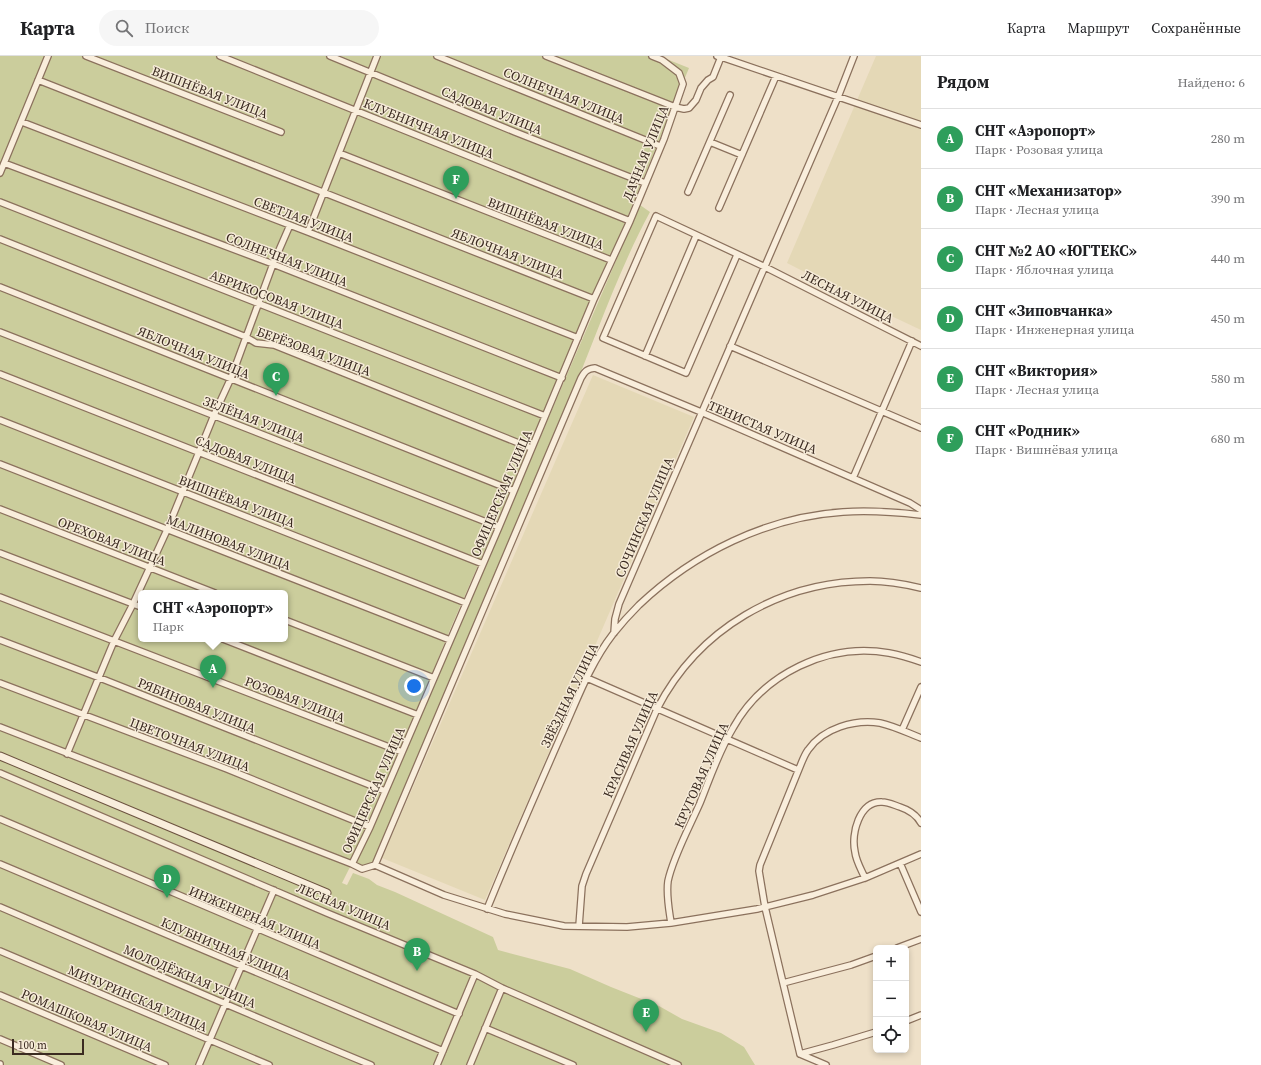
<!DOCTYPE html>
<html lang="ru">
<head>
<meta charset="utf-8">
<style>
  :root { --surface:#fff; --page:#f6f6f6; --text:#202124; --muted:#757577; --line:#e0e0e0; --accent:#2563eb }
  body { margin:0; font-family:"Source Serif 4",serif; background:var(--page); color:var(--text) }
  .controls { position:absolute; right:12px; bottom:12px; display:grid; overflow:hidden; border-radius:6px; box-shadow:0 2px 6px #0003 }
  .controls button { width:36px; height:36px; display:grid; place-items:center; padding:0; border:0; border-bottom:1px solid var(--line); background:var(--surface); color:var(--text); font:20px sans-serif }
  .scale { position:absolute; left:12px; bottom:10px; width:72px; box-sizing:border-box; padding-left:4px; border:2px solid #3b2b21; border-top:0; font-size:11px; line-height:14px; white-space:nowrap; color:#3b2b21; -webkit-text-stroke:3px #f6ebd8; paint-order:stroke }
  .you { position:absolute; left:414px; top:630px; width:14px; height:14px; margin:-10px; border:3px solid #fff; border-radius:50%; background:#1a73e8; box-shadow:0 0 0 6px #1a73e833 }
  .badge { display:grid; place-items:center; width:26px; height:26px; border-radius:50%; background:var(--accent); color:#fff; font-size:13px; font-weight:700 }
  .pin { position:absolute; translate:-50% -33px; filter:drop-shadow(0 1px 2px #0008) }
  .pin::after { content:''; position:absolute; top:21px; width:14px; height:12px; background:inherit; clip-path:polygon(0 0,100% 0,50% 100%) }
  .popup { position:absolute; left:138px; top:534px; width:150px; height:52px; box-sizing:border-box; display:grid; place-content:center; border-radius:6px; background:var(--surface); filter:drop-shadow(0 1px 3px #0005); font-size:13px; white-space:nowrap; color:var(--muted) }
  .popup b { font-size:15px; color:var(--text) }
  .popup::after { content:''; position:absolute; left:50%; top:100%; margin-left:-8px; border:8px solid transparent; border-top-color:var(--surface) }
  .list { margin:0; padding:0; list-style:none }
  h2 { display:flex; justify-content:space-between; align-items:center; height:52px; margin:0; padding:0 16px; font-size:17px }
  h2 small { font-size:13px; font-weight:400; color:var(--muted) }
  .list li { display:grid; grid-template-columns:26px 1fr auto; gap:12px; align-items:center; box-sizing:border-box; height:60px; padding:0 16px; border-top:1px solid var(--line) }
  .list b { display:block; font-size:15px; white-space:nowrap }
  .list p { margin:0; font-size:13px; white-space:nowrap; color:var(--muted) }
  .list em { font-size:13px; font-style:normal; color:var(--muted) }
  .icon { flex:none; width:22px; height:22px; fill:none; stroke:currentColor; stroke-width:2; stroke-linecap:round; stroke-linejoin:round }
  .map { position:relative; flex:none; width:921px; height:1009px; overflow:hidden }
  header { display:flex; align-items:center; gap:24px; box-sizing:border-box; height:56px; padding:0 20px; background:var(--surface); border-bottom:1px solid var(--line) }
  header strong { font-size:19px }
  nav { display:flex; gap:22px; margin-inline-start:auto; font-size:14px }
  .search { width:280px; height:36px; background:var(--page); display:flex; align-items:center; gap:10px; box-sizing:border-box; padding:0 14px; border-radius:22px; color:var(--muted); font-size:15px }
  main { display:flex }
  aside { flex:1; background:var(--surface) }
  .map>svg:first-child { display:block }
  .farmland { fill:#e4d8b6 }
  .green { fill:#cbcd9c; fill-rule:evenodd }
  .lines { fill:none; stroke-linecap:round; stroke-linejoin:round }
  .street-casing { stroke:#8b715d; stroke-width:8 }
  .secondary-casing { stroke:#6d5340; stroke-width:9 }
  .street { stroke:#f9eedc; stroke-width:5.5 }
  .secondary { stroke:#f9eedc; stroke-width:7 }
  .labels { text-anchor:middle; stroke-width:3; stroke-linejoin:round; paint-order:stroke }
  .street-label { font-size:13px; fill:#3b2b21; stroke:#f6ebd8 }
</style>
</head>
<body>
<header>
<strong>Карта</strong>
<div class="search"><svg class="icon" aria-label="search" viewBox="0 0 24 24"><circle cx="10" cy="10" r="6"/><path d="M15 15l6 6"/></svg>Поиск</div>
<nav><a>Карта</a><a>Маршрут</a><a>Сохранённые</a></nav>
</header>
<main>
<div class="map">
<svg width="921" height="1009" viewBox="0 0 921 1009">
  <rect width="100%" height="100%" fill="#eee0c8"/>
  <path class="farmland" d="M 876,0 L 921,0 L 921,274 L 885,257 L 787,207 Z
    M 593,319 L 694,361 L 485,844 L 382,802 Z"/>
  <path class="green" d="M 0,0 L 659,0 L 689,12 L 576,285 L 449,576 L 370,771 L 342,827 L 347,829 L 353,817 L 369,823 L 377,829 L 395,836 L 493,881 L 498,894 L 570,913 L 611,931 L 659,950 L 682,963 L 721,977 L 744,991 L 755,1009 L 0,1009 ZM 141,537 L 285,537 L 285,583 L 141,583 Z
    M 640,149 L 650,156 C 617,217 595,284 568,347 C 501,501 437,657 372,812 L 355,809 L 401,705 Z"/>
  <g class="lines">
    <g class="street-casing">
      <path id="street" d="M 86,0 L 281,76
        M 220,0 L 630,165
        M 330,0 L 515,76 L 645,127
        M 437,0 L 660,90
        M 546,0 L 675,51 L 684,53 L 689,52 L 696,44 L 701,32 L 708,24 L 713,21 L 721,1 L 717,0
        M 721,1 L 921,69
        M 38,24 L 594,243
        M 22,66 L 308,176 L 578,282
        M 710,86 L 742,99
        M 339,97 L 611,204
        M 4,107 L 273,208 L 562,322
        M 0,117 L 48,0
        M 688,136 L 730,39
        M 0,146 L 545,360
        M 719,152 L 776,20
        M 308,176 L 377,0
        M 0,183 L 246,281 L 256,287 L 274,289 L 531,392
        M 737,199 L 686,317 L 603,282 L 656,160 L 765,211 L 921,290
        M 0,231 L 514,435
        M 0,276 L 499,471
        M 730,290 L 921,372
        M 645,300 L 696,180
        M 0,318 L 483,508
        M 0,364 L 466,547
        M 0,408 L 450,584
        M 853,422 L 912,285
        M 0,453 L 215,537
        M 0,497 L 141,551
        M 0,541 L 402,696
        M 285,564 L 434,622
        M 614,577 L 615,563 L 619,548 L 838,41 L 854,0
        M 223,583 L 418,659
        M 0,584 L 100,622 L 385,735
        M 587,622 L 798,714
        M 0,627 L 227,713 L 370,771
        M 0,671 L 352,808 L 370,771 L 499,471 L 594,243 L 630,165 L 664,83 L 683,28 L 679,17 L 662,4 L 652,0
        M 902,674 L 921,631
        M 67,698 L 114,585 L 133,548 L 167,474 L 199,396 L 214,359 L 231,322 L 273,208 L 290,169
        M 0,717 L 327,857 L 475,918 L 502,932 L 678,1009
        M 0,763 L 459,958
        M 900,807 L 921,856
        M 0,808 L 443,995
        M 352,808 L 362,813 L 375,809 L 581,322 C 585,315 587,313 595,312 L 701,356 L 910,447 L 921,454
        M 375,809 L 444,839 L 505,858 L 564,870 L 627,871 L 671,867 L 757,853 L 813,839 L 865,822 L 921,798
        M 865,822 C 861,813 856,805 855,796 C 851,778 859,745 882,746 C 888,746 894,749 900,751 C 909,754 916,758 921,767
        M 0,851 C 124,904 247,958 371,1009
        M 487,853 C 510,796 535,739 560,682 C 576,647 589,609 613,578 C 621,568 630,558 639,549 C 694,497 767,461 843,456 C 869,454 895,456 921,459
        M 671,867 C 669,853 666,839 668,825 C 673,801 690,770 700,747 C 710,722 719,695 733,672 C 763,618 828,586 889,597 C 900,599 910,602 921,606
        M 579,870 L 582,830 L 586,818 L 657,653 C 698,573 780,525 870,525 C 887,525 904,528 921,532
        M 897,892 L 921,883
        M 0,895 L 269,1009
        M 876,900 L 851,909 L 783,927 L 765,851 L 759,815 L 760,809 L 801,708 C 803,703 805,698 808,694 C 823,672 855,663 880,667 C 894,670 908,677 921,682
        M 783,927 L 800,998 L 833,989 L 876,976
        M 0,939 L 165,1009
        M 906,965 L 921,959
        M 485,972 L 573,1009
        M 0,983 L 61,1009
        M 800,998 L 826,1009
        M 0,1008 L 0,1009
        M 199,1009 L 274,834
        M 437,1009 L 475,918
        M 470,1009 L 502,932"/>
    </g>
    <g class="secondary-casing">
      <path id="secondary" d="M 0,700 L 327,837"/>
    </g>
    <use href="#street" class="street"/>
    <use href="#secondary" class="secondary"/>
  </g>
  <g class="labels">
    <g class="street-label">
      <text transform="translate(210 36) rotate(21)" y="5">ВИШНЁВАЯ УЛИЦА</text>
      <text transform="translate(564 39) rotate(22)" y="5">СОЛНЕЧНАЯ УЛИЦА</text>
      <text transform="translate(492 54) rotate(22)" y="5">САДОВАЯ УЛИЦА</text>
      <text transform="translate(429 72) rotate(22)" y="5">КЛУБНИЧНАЯ УЛИЦА</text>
      <text transform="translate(645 97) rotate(-68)" y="5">ДАЧНАЯ УЛИЦА</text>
      <text transform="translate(304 163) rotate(21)" y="5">СВЕТЛАЯ УЛИЦА</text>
      <text transform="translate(546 167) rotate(21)" y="5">ВИШНЁВАЯ УЛИЦА</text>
      <text transform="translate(508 197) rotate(21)" y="5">ЯБЛОЧНАЯ УЛИЦА</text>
      <text transform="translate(287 203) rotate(21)" y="5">СОЛНЕЧНАЯ УЛИЦА</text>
      <text transform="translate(848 240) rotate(27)" y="5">ЛЕСНАЯ УЛИЦА</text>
      <text transform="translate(277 243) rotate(21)" y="5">АБРИКОСОВАЯ УЛИЦА</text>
      <text transform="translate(314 295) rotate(20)" y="5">БЕРЁЗОВАЯ УЛИЦА</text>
      <text transform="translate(194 296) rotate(22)" y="5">ЯБЛОЧНАЯ УЛИЦА</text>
      <text transform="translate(254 363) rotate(21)" y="5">ЗЕЛЁНАЯ УЛИЦА</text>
      <text transform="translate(763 371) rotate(23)" y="5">ТЕНИСТАЯ УЛИЦА</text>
      <text transform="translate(246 403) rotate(22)" y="5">САДОВАЯ УЛИЦА</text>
      <text transform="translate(501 437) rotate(-67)" y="5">ОФИЦЕРСКАЯ УЛИЦА</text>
      <text transform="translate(237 445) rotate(21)" y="5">ВИШНЁВАЯ УЛИЦА</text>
      <text transform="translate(644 461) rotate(-67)" y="5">СОЧИНСКАЯ УЛИЦА</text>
      <text transform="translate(112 485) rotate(21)" y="5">ОРЕХОВАЯ УЛИЦА</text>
      <text transform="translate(229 486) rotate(21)" y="5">МАЛИНОВАЯ УЛИЦА</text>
      <text transform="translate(569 639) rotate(-64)" y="5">ЗВЁЗДНАЯ УЛИЦА</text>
      <text transform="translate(295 643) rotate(21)" y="5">РОЗОВАЯ УЛИЦА</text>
      <text transform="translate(197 649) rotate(22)" y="5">РЯБИНОВАЯ УЛИЦА</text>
      <text transform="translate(190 688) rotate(21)" y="5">ЦВЕТОЧНАЯ УЛИЦА</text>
      <text transform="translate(630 688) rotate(-66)" y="5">КРАСИВАЯ УЛИЦА</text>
      <text transform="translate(701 719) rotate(-66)" y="5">КРУГОВАЯ УЛИЦА</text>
      <text transform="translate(373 734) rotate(-66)" y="5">ОФИЦЕРСКАЯ УЛИЦА</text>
      <text transform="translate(344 850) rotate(23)" y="5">ЛЕСНАЯ УЛИЦА</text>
      <text transform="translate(255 861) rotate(23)" y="5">ИНЖЕНЕРНАЯ УЛИЦА</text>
      <text transform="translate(226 892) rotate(23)" y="5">КЛУБНИЧНАЯ УЛИЦА</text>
      <text transform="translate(190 920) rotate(23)" y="5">МОЛОДЁЖНАЯ УЛИЦА</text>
      <text transform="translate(138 942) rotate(23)" y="5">МИЧУРИНСКАЯ УЛИЦА</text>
      <text transform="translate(87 964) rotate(23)" y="5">РОМАШКОВАЯ УЛИЦА</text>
    </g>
  </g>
</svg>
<div class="controls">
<button>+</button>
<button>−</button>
<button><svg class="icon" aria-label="locate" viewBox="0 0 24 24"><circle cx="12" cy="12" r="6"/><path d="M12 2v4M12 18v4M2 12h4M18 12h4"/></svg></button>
</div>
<div class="scale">100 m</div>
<div class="you"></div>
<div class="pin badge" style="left:213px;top:632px;background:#2e9e5b">A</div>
<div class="popup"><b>СНТ «Аэропорт»</b>Парк</div>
<div class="pin badge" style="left:417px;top:915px;background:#2e9e5b">B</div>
<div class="pin badge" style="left:276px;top:340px;background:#2e9e5b">C</div>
<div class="pin badge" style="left:167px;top:842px;background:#2e9e5b">D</div>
<div class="pin badge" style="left:646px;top:976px;background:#2e9e5b">E</div>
<div class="pin badge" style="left:456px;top:143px;background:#2e9e5b">F</div>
</div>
<aside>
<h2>Рядом<small>Найдено: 6</small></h2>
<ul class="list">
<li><span class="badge" style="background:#2e9e5b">A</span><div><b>СНТ «Аэропорт»</b><p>Парк · Розовая улица</p></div><em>280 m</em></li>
<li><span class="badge" style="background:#2e9e5b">B</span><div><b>СНТ «Механизатор»</b><p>Парк · Лесная улица</p></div><em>390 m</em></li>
<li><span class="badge" style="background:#2e9e5b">C</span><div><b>СНТ №2 АО «ЮГТЕКС»</b><p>Парк · Яблочная улица</p></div><em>440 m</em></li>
<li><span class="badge" style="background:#2e9e5b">D</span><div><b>СНТ «Зиповчанка»</b><p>Парк · Инженерная улица</p></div><em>450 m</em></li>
<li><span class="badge" style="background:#2e9e5b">E</span><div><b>СНТ «Виктория»</b><p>Парк · Лесная улица</p></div><em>580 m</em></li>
<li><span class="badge" style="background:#2e9e5b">F</span><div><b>СНТ «Родник»</b><p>Парк · Вишнёвая улица</p></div><em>680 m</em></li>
</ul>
</aside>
</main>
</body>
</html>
